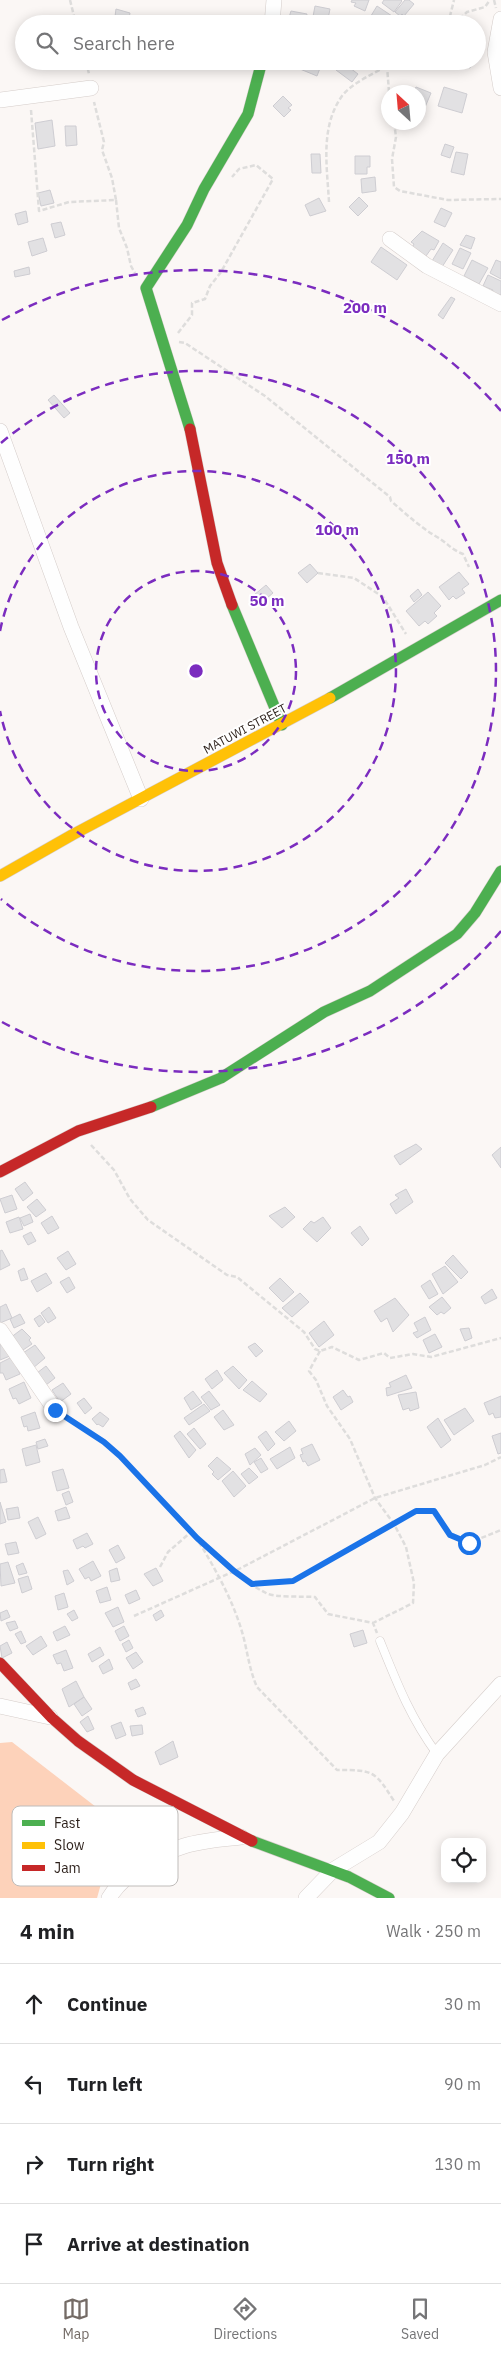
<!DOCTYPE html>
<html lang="en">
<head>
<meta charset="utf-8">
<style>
  :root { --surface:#fff; --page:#f2f2f2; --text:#202124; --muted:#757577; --line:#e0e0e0; --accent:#746b66 }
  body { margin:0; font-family:"IBM Plex Sans",sans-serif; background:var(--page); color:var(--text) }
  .controls { position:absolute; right:15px; bottom:15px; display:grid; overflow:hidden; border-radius:10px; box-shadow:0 2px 12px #0003 }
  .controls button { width:45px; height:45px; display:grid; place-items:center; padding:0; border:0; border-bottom:1px solid var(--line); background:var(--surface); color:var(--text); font:25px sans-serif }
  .compass { position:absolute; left:381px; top:85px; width:45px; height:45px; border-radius:50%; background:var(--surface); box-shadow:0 2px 12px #0003; rotate:334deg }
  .stop { position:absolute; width:15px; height:15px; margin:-11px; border:4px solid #1a73e8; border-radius:50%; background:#fff }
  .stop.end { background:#1a73e8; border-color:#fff; box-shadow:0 1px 5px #0008 }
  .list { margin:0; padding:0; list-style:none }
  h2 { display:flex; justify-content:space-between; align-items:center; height:65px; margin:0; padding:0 20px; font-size:21px }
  h2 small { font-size:16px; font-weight:400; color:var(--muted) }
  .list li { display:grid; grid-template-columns:32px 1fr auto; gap:15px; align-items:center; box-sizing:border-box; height:80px; padding:0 20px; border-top:1px solid var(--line) }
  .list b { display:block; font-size:19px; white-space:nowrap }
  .list em { font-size:16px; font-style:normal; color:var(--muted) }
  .icon { flex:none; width:28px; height:28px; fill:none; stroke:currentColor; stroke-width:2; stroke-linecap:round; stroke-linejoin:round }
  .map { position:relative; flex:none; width:501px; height:1898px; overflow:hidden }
  .search { position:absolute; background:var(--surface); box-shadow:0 2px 12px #0003; left:15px; right:15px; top:15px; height:55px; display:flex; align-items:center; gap:12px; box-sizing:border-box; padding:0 18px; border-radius:28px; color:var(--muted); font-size:19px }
  .sheet { height:385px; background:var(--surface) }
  nav { display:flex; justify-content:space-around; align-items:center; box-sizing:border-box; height:70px; border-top:1px solid var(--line); background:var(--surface); font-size:14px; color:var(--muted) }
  nav a { display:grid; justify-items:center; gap:2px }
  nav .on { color:var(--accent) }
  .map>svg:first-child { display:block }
  .forest { fill:#fdd2ba }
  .building { fill:#e2e1e3; stroke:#cecdd2 }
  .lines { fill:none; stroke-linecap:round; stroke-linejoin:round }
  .lane-casing { stroke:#d5cdca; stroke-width:9 }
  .street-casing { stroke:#d5cdca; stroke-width:16 }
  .fast-casing { stroke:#d5cdca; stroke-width:12 }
  .slow-casing { stroke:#d5cdca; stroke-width:12 }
  .jam-casing { stroke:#d5cdca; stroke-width:12 }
  .path { stroke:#dedddc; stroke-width:2.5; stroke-dasharray:5 2.5; stroke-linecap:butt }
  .lane { stroke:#fefefe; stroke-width:8 }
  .street { stroke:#fefefe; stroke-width:15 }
  .fast { stroke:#4caf50; stroke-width:11 }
  .slow { stroke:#ffc107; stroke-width:11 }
  .jam { stroke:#c62828; stroke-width:11 }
  .route { stroke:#1a73e8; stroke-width:6 }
  .ring { fill:none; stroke:#7b2cbf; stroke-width:2.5; stroke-dasharray:9 6 }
  .labels { text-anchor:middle; stroke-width:4; stroke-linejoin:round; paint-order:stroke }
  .street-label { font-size:12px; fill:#2b1f19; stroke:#fff }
  .key { fill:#fff; stroke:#bfbcba; stroke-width:1 }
  .key-label { font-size:14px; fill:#2b1f19 }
  .centre { fill:#7b2cbf; stroke:#fff; stroke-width:2.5 }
  .ring-label { font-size:15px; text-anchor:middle; font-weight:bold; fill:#7b2cbf; stroke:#fff; stroke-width:4; stroke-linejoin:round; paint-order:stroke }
</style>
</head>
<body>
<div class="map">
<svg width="501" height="1898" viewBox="0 0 501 1898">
  <rect width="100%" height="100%" fill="#fbf7f5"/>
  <path class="forest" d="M 12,1742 L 118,1824 L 97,1898 L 0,1898 L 0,1743 Z"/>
  <path class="building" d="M 352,0 L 369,0 L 365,11 L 354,6 L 356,3 L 351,2 Z
    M 384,0 L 401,0 L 402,1 L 394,12 L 382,3 Z
    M 405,0 L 409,0 L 414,4 L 404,16 L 402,14 L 400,16 L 395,12 Z
    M 315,6 L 330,9 L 327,24 L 312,22 Z
    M 377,6 L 392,16 L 387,24 L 366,24 Z
    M 116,9 L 130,13 L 128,24 L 114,24 Z
    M 291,11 L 307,14 L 305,24 L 287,24 Z
    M 304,61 L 322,63 L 317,76 L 300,69 Z
    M 449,61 L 473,61 L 470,68 Z
    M 342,62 L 358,74 L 352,82 L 336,70 Z
    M 416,87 L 431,93 L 423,112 L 418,110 L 418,92 L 413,92 Z
    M 444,87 L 467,94 L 462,113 L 438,106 Z
    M 283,96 L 292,105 L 288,108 L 291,110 L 284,117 L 273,106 Z
    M 52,120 L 55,146 L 38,149 L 35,123 Z
    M 65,126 L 76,126 L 77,145 L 66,146 Z
    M 445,144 L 454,147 L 450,158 L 441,155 Z
    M 456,152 L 468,154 L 464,175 L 451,172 Z
    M 311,154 L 320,154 L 321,173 L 312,173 Z
    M 355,156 L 370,156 L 370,167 L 367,167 L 367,174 L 355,174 Z
    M 375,177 L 376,191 L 362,193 L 361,179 Z
    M 50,190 L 54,203 L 41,206 L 38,193 Z
    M 359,197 L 368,206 L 358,216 L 349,207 Z
    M 319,198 L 326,211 L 310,216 L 305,205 Z
    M 441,208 L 452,213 L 445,227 L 434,222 Z
    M 26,211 L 28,222 L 18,225 L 15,214 Z
    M 61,222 L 65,235 L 55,238 L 51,224 Z
    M 422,231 L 439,241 L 434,250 L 431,249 L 426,256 L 412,248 L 414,244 L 411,242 Z
    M 466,235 L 475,238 L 471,249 L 460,245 Z
    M 43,238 L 47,251 L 32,256 L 28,242 Z
    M 443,243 L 453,250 L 442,267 L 432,261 Z
    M 381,247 L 407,265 L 397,280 L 371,262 Z
    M 460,248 L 471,253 L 463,269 L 452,264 Z
    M 472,260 L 488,268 L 479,284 L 464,276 Z
    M 496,260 L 501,262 L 501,279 L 490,273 Z
    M 29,267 L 30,274 L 15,277 L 14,271 Z
    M 488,275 L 501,281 L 501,295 L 497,294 L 496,297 L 491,295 L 493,290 L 483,286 Z
    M 451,297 L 455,299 L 443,319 L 438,315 Z
    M 54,395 L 70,413 L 64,418 L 48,400 Z
    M 310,564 L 318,573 L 307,583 L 298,573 Z
    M 459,572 L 469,584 L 462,589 L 465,593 L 456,599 L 453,596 L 449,600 L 439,587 Z
    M 266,585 L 273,593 L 261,603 L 254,595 Z
    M 418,589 L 422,595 L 414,602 L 410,596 Z
    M 428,592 L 441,606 L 434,613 L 437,616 L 428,624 L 425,621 L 419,626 L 406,611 Z
    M 416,1144 L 422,1149 L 400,1165 L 394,1156 Z
    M 501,1147 L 501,1168 L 492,1155 Z
    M 25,1182 L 33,1193 L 23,1201 L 15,1189 Z
    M 406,1189 L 413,1202 L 396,1214 L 390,1204 L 399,1198 L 395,1195 Z
    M 12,1195 L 17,1209 L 5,1213 L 0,1199 Z
    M 37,1199 L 46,1210 L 36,1217 L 27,1207 Z
    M 285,1207 L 295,1217 L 282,1228 L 269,1216 Z
    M 30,1214 L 33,1222 L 24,1226 L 20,1218 Z
    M 52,1216 L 59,1228 L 48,1234 L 41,1223 Z
    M 19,1217 L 23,1229 L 10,1233 L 6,1222 Z
    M 323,1217 L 331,1228 L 317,1242 L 303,1229 L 311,1221 L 314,1223 Z
    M 360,1226 L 369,1239 L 362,1246 L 351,1233 Z
    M 31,1232 L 36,1241 L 28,1245 L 23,1236 Z
    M 2,1250 L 10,1265 L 0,1270 L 0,1251 Z
    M 68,1251 L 76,1264 L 66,1270 L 57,1258 Z
    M 453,1255 L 468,1272 L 461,1279 L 445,1263 Z
    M 445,1266 L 458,1282 L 443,1294 L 432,1274 Z
    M 24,1268 L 28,1279 L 21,1281 L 18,1271 Z
    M 46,1273 L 52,1283 L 37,1292 L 31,1281 Z
    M 69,1277 L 75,1288 L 67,1293 L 60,1282 Z
    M 280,1278 L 294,1292 L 283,1302 L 269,1288 Z
    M 430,1280 L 438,1294 L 429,1299 L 421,1286 Z
    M 492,1289 L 497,1298 L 485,1304 L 481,1297 Z
    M 300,1293 L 309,1302 L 292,1317 L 282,1308 Z
    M 442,1297 L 451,1308 L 444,1314 L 441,1312 L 437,1315 L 429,1307 Z
    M 395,1298 L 409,1315 L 393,1332 L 387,1318 L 381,1322 L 374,1311 Z
    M 6,1304 L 12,1318 L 0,1323 L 0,1307 Z
    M 49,1307 L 56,1318 L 48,1323 L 41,1313 Z
    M 20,1314 L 25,1323 L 14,1328 L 10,1319 Z
    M 40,1315 L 45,1322 L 39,1327 L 34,1319 Z
    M 425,1317 L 431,1330 L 417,1338 L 413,1333 L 418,1331 L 414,1323 Z
    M 324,1321 L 334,1335 L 319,1347 L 309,1333 Z
    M 469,1328 L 472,1338 L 465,1341 L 460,1329 Z
    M 22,1329 L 31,1338 L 29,1340 L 32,1344 L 20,1352 L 10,1338 Z
    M 435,1334 L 442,1347 L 429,1353 L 423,1340 Z
    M 4,1343 L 10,1356 L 0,1360 L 0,1345 Z
    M 255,1343 L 263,1351 L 256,1357 L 248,1347 Z
    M 35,1345 L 45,1358 L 33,1368 L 23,1353 Z
    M 12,1357 L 20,1374 L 6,1380 L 3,1373 L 0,1373 L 0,1363 Z
    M 46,1366 L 55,1378 L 46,1385 L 37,1373 Z
    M 233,1366 L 247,1380 L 239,1389 L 224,1373 Z
    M 217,1370 L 223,1380 L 212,1389 L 205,1379 Z
    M 406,1375 L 412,1388 L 387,1396 L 386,1388 L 391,1387 L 389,1383 Z
    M 252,1381 L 267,1394 L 260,1402 L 243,1390 Z
    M 24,1382 L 31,1398 L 19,1404 L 16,1398 L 13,1399 L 9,1389 Z
    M 63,1383 L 71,1394 L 60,1402 L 52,1390 Z
    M 343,1390 L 348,1397 L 350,1396 L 353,1402 L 341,1410 L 333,1397 Z
    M 193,1391 L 202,1403 L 191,1410 L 184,1398 Z
    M 209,1391 L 220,1405 L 211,1410 L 201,1397 Z
    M 416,1392 L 419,1408 L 410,1411 L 409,1408 L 403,1410 L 398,1395 Z
    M 501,1396 L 501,1417 L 495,1418 L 493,1413 L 489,1415 L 484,1403 Z
    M 84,1398 L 92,1408 L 85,1414 L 77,1403 Z
    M 204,1404 L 210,1411 L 189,1425 L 184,1418 Z
    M 465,1408 L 474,1421 L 454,1435 L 444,1420 Z
    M 223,1410 L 234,1425 L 224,1430 L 214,1417 Z
    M 35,1412 L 40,1428 L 28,1431 L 27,1426 L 24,1427 L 21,1417 Z
    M 100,1412 L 109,1419 L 103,1427 L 98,1424 L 97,1425 L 92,1419 Z
    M 438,1418 L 451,1440 L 441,1448 L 427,1427 Z
    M 289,1421 L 296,1431 L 284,1441 L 275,1432 Z
    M 194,1428 L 206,1444 L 200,1449 L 187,1434 Z
    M 180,1431 L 196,1450 L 189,1458 L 174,1436 Z
    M 266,1431 L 275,1444 L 268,1451 L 258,1437 Z
    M 501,1433 L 501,1453 L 498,1454 L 492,1436 Z
    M 45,1439 L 48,1446 L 38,1449 L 36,1442 Z
    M 312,1444 L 320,1460 L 308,1466 L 305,1461 L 303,1462 L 300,1455 L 303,1454 L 301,1449 Z
    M 36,1445 L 40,1462 L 26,1466 L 22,1449 Z
    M 290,1447 L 295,1458 L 277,1469 L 270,1459 Z
    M 255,1448 L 261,1455 L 250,1465 L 245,1454 Z
    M 217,1457 L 231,1469 L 218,1480 L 212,1474 L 214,1472 L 208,1466 Z
    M 261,1458 L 268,1469 L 261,1473 L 254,1462 Z
    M 249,1468 L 258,1477 L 249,1484 L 241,1474 Z
    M 4,1469 L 7,1482 L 0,1483 L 0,1470 Z
    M 63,1469 L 69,1488 L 57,1491 L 52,1472 Z
    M 233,1471 L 246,1486 L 234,1497 L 222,1481 Z
    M 69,1491 L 73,1502 L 66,1505 L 62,1494 Z
    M 0,1502 L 6,1522 L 0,1524 Z
    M 18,1507 L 20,1518 L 8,1520 L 6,1509 Z
    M 66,1507 L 70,1518 L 58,1521 L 55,1511 Z
    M 38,1517 L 46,1534 L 36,1539 L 28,1522 Z
    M 87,1533 L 93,1544 L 85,1548 L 83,1546 L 77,1549 L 73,1540 Z
    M 16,1542 L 19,1553 L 8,1555 L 5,1544 Z
    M 118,1545 L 125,1558 L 116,1563 L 109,1550 Z
    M 93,1561 L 101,1576 L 91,1581 L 89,1577 L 85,1579 L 79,1569 Z
    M 8,1562 L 15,1583 L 1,1586 L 0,1564 Z
    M 23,1563 L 27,1573 L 19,1575 L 16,1566 Z
    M 117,1568 L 120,1580 L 111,1582 L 109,1571 Z
    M 156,1568 L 163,1581 L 153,1586 L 144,1574 Z
    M 68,1570 L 74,1581 L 67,1585 L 63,1571 Z
    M 28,1576 L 32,1589 L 22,1593 L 18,1579 Z
    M 107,1587 L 111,1600 L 100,1603 L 96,1591 Z
    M 136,1590 L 140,1599 L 129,1604 L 125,1595 Z
    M 64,1593 L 68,1607 L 58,1610 L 55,1596 Z
    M 118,1607 L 124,1622 L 113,1627 L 105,1613 Z
    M 7,1610 L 10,1617 L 1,1621 L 0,1613 Z
    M 74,1610 L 78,1618 L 72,1621 L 67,1614 Z
    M 161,1610 L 164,1616 L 156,1621 L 153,1615 Z
    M 15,1621 L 18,1628 L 10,1631 L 6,1623 Z
    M 65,1626 L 70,1635 L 57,1641 L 53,1632 Z
    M 124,1626 L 129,1636 L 120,1641 L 115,1631 Z
    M 363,1630 L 367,1643 L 354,1647 L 350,1634 Z
    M 21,1631 L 26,1642 L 21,1644 L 15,1634 Z
    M 41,1636 L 47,1646 L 33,1655 L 26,1646 Z
    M 129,1640 L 133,1648 L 126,1652 L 122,1644 Z
    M 7,1642 L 12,1653 L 2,1658 L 0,1646 Z
    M 100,1647 L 104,1655 L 92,1662 L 88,1654 Z
    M 66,1650 L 73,1668 L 64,1671 L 61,1663 L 57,1664 L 53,1655 Z
    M 136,1652 L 143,1662 L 133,1669 L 126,1658 Z
    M 109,1659 L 113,1669 L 103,1674 L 99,1666 Z
    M 136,1679 L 140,1686 L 131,1690 L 128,1683 Z
    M 76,1681 L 84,1697 L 69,1707 L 62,1689 Z
    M 84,1697 L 92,1709 L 82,1716 L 74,1704 Z
    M 143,1707 L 146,1714 L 138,1717 L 135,1710 Z
    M 88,1716 L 94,1729 L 87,1732 L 80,1722 Z
    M 121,1722 L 126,1735 L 116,1739 L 111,1726 Z
    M 142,1725 L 143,1734 L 132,1736 L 130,1726 Z
    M 173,1741 L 178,1757 L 160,1765 L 155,1752 Z"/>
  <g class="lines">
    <g class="lane-casing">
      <path id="lane" d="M 380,1641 C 397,1683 410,1717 437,1754"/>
    </g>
    <g class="street-casing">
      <path id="street" d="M 501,19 L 495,52 L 501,88
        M 272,24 L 274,0
        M 0,100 L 91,88
        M 390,239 L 427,266 L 501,304
        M 0,431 L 71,627 L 141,799
        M 0,1330 L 55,1410
        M 0,1706 L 50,1717
        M 109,1898 C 123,1874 158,1854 184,1846 C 203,1840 222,1839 241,1837
        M 306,1898 L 333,1870 L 379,1842 L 402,1813 L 437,1754 L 501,1684"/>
    </g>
    <g class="fast-casing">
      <path id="fast" d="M 190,429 L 146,288 L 187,225 L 204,189 L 248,114 L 262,61
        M 232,605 L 282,725
        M 330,698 L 501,600
        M 151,1107 L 221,1078 L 324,1012 L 370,991 L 457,934 L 475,913 L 501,871
        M 252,1841 L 349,1877 L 389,1898"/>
    </g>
    <g class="slow-casing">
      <path id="slow" d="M 0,876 L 72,835 L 330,698"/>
    </g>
    <g class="jam-casing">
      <path id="jam" d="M 190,429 L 217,563 L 232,605
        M 0,1172 L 78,1131 L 151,1107
        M 0,1663 L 52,1718 L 78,1741 L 133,1780 L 252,1841"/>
    </g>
    <path class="path" d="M 70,0 L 76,24
      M 494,0 L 496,8
      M 452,24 L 450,16 L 454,0
      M 454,24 L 467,12 L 485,7 L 490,0
      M 86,61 L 89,74
      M 389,92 L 387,66 L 402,61
      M 31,110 L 39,211 L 69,202 L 116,200 L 112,178 L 102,150 L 104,142 L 94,102
      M 394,122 L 396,137 L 392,159 L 394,187 L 400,191 L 448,200 L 501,199
      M 116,200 L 119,228 L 127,248 L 131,266 L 135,273
      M 329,202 C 327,166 320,127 342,96 C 352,83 373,74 387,66
      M 178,333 L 192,315 L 192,303 L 205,299 L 210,286 L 221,272 L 273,179 L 256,165 L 239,169 L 232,177
      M 179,342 L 185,343 L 265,396 L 390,497 L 391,501 C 406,514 420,527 437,537 C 449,544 449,548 463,554 L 469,567
      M 318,573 L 354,578 L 383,597 L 406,634
      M 91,1145 L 114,1170 L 130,1199 L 148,1220 L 227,1275 L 237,1277 L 304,1332 L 315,1349 L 320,1351 L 332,1347 L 359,1360 L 384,1353 L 390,1358 L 413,1354 L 431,1357 L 501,1338
      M 320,1351 L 309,1371 L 316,1380 L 327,1406 L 350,1439 L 375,1498 L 394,1524 L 406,1547 L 414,1583 L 413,1603 L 373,1623
      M 67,1417 C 93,1435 116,1452 138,1474 C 178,1514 214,1567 266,1593 C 275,1598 303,1596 315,1597 L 328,1614 L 373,1623 L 377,1633
      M 199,1542 C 217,1572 235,1604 244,1639 C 248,1656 250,1671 257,1687 L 337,1770 C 374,1770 375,1771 394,1801
      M 160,1567 L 168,1552 L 191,1532
      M 253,1584 L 293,1581 L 416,1511 L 434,1511 L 450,1535 L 469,1543 L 501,1530
      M 134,1616 L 239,1569 L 375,1498 L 485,1465 L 501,1457"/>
    <use href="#lane" class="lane"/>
    <use href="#street" class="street"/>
    <use href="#fast" class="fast"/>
    <use href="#slow" class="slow"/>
    <use href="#jam" class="jam"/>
  </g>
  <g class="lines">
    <path class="route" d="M 55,1410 L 104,1442 L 120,1456 L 197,1538 L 234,1571 L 252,1584 L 293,1581 L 416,1511 L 434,1511 L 450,1535 L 469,1543"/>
  </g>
  <g class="ring">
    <circle cx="196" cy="671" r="100"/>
    <path d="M0 631A200 200 0 1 1 0 711"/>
    <path d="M1 443A300 300 0 1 1 1 899"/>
    <path d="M501 931A401 401 0 0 1 2 1022M2 320A401 401 0 0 1 501 411"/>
  </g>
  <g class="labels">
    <g class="street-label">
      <text transform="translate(245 729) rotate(-28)" y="4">MATUWI STREET</text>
    </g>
  </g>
  <rect x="12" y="1806" width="166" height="80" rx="8" class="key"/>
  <rect x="22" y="1820" width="23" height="6" fill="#4caf50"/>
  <rect x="22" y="1842" width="23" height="7" fill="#ffc107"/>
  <rect x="22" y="1865" width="23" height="6" fill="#c62828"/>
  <g class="key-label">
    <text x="54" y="1828">Fast</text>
    <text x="54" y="1850">Slow</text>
    <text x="54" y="1873">Jam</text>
  </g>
  <circle cx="196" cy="671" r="8" class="centre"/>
  <g class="ring-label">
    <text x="365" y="313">200 m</text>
    <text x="408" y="464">150 m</text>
    <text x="337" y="535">100 m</text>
    <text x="267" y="606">50 m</text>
  </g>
</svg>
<div class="controls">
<button><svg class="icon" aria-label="locate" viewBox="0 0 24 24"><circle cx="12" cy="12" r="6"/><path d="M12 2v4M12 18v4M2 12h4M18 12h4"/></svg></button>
</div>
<svg class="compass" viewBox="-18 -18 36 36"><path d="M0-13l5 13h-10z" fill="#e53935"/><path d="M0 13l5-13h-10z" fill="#757577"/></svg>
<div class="stop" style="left:469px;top:1543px"></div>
<div class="stop end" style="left:55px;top:1410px"></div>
<div class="search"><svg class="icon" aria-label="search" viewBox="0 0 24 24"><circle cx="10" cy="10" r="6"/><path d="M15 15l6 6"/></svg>Search here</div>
</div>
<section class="sheet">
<h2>4 min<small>Walk · 250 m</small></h2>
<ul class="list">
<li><svg class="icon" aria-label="ahead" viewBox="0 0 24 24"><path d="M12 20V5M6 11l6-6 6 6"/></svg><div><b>Continue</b></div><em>30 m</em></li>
<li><svg class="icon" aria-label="left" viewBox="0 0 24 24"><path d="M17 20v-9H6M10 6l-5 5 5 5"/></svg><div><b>Turn left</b></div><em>90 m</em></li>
<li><svg class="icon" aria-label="right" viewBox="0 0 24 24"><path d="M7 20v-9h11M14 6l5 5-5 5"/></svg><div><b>Turn right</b></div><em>130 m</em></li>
<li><svg class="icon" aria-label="arrive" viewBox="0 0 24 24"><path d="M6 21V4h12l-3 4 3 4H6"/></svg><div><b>Arrive at destination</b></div></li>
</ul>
</section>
<nav>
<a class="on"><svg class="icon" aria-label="map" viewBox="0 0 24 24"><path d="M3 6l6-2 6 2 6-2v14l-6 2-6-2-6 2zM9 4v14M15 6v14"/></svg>Map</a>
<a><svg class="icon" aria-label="directions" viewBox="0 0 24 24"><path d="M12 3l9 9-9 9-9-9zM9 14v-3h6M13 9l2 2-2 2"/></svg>Directions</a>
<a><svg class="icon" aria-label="saved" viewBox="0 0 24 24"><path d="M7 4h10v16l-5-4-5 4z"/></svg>Saved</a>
</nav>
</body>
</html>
